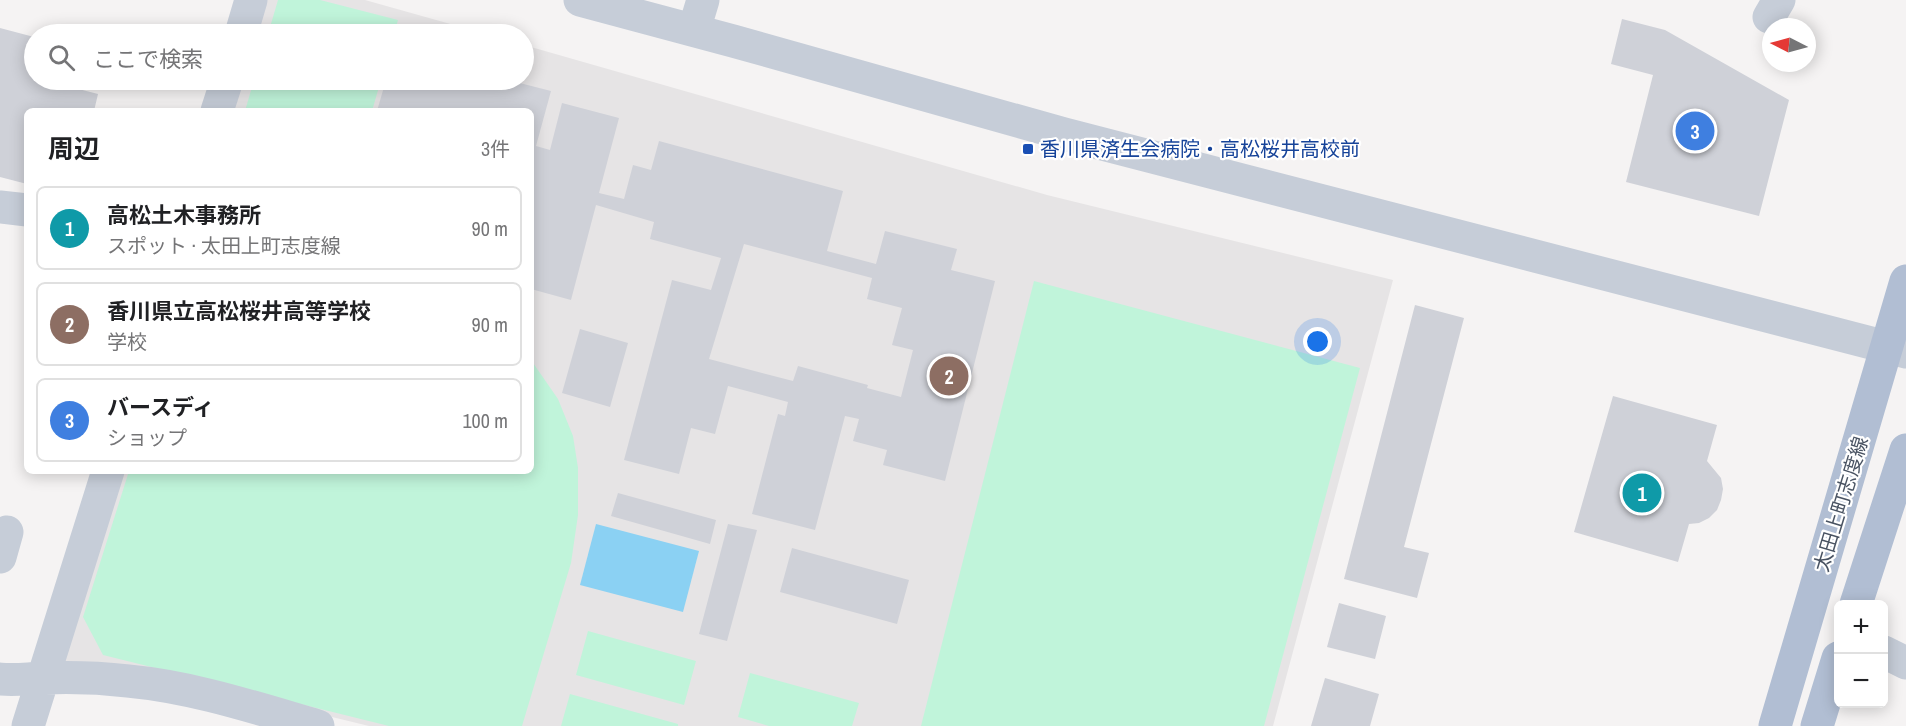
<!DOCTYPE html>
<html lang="ja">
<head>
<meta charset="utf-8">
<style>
  :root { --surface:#fff; --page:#f2f2f2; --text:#202124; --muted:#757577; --line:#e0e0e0; --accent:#111827 }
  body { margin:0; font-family:"Archivo Narrow","Noto Sans JP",sans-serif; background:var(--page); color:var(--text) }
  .controls { position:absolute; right:18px; bottom:18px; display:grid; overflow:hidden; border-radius:9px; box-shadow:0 3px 15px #0003 }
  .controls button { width:54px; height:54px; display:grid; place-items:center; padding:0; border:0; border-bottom:2px solid var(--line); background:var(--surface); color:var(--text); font:30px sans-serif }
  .compass { position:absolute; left:1762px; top:18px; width:54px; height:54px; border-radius:50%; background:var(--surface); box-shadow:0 3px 15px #0003; rotate:276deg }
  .you { position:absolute; left:1318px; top:342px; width:21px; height:21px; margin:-15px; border:4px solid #fff; border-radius:50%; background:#1a73e8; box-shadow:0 0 0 9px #1a73e833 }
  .badge { display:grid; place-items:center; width:39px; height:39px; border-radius:50%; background:var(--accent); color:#fff; font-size:20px; font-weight:700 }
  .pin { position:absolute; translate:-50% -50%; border:3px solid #fff; box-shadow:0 2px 6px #0006 }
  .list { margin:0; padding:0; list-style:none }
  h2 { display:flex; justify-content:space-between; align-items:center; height:78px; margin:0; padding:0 24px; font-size:26px }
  h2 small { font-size:20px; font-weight:400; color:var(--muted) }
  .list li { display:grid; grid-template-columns:39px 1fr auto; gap:18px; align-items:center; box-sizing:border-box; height:84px; margin:0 12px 12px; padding:0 12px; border:2px solid var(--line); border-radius:9px }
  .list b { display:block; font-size:22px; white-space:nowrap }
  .list p { margin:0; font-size:20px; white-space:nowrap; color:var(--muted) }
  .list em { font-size:20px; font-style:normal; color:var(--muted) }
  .icon { flex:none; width:33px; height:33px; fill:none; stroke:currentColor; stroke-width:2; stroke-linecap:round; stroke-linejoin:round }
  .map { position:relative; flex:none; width:1906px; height:726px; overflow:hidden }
  .search { position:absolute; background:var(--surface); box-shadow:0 3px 15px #0003; left:24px; top:24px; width:510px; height:66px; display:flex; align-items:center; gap:15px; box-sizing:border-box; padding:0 21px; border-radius:33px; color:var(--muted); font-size:22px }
  .panel { position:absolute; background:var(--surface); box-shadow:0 3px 15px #0003; left:24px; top:108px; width:510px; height:366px; border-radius:9px }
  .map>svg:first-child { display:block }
  .education { fill:#e6e4e5 }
  .green { fill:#c0f4da }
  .water { fill:#8bd1f3 }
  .building { fill:#cfd1d8; fill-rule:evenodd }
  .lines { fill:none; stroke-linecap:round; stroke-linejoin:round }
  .minor { stroke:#c6cdd8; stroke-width:33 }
  .major { stroke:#b1bed3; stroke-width:33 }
  .transit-dot { fill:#1a4fb4; stroke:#fff; stroke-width:2 }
  .labels { text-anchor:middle; stroke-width:4.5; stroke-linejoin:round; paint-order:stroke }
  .transit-label { font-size:20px; fill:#164399; stroke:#fff; text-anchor:start }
  .street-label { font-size:20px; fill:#495362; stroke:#fff }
</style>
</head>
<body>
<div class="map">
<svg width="1906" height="726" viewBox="0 0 1906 726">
  <rect width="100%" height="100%" fill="#f5f3f3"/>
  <path class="education" d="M 267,0 L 365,0 L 486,34 L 257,34 Z
    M 524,45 L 1047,195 L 1393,280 L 1273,726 L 369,726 L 138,670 L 62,666 L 122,471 L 531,471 L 531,111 L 233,111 L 243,80 L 524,80 Z"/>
  <path class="green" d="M 278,0 L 320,0 L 398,20 L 394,34 L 268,34 Z
    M 254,80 L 381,80 L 372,111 L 245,111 Z
    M 1034,281 L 1360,368 L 1264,726 L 921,726 Z
    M 531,360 L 558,399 L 573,436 L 578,468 L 578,515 L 571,563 L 522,726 L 389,726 L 103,655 L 83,617 L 129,471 L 531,471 Z
    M 588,631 L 696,661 L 684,705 L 576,675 Z
    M 750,673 L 859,703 L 852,726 L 769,726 L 738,717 Z
    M 570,694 L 678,724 L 678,726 L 561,726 Z"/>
  <path class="water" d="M 596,524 L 699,551 L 683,612 L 580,585 Z"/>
  <path class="building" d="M 1622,19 L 1665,30 L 1789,100 L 1759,216 L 1626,182 L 1653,75 L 1611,64 Z
    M 0,28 L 34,37 L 34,80 L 69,80 L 67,86 L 98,94 L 94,111 L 27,111 L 27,184 L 0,177 Z
    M 386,80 L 508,80 L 551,91 L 536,146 L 550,150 L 562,103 L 619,118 L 599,193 L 624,199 L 633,165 L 651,170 L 659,141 L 843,191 L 827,251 L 876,264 L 885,231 L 957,249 L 951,270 L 995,281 L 945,481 L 883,465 L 887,450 L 853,441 L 859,419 L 845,416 L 815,530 L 752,514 L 778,414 L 785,416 L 788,402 L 728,386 L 715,434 L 691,428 L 679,474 L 624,460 L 672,280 L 711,290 L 721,258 L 650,239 L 654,222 L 596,205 L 571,300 L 531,289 L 531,111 L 377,111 ZM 744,244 L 872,278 L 867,299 L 902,308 L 892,345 L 913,350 L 901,397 L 867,388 L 868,385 L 798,366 L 793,381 L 709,359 Z
    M 1415,305 L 1464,318 L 1404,547 L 1429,553 L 1417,598 L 1344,579 Z
    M 580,329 L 628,343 L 610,407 L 562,393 Z
    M 1613,396 L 1717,425 L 1707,461 L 1721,478 L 1723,489 L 1721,500 L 1717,510 L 1709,518 L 1699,523 L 1689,524 L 1678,562 L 1574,532 Z
    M 618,493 L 716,520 L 710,544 L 611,516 Z
    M 728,524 L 757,530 L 727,641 L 699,634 Z
    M 792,548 L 909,580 L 897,624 L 780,592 Z
    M 1339,603 L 1386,616 L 1375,659 L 1327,647 Z
    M 1325,678 L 1379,694 L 1370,726 L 1311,726 Z"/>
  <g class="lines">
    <path class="minor" d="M 580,0 L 733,41 L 1064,134 L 1906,352
      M 1769,17 L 1779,0
      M 694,30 L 703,0
      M 241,34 L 251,0
      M 217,111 L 227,80
      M 0,207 L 27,210
      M 0,557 L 7,532
      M 1884,652 L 1906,663
      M 0,679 C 16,681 30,678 45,678 C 72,677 101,678 128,681 C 193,687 256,708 318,726
      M 28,726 L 108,471"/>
    <path class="major" d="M 1856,604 L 1906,450
      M 1775,726 L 1906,281
      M 1817,726 L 1838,658"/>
  </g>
  <rect class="transit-dot" x="1022" y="143" width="12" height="12" rx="3"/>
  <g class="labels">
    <g class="transit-label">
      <text x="1040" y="156">香川県済生会病院・高松桜井高校前</text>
    </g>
    <g class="street-label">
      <text transform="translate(1841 504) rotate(-73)" y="7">太田上町志度線</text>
    </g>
  </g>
</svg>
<div class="controls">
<button>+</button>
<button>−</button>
</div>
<svg class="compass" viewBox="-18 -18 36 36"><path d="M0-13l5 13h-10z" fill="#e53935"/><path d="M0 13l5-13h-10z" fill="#757577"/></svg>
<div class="you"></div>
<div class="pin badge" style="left:1642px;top:493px;background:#0f9aa8">1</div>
<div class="pin badge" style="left:949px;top:376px;background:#8d6e63">2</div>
<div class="pin badge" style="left:1695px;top:131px;background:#3f7fe0">3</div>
<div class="search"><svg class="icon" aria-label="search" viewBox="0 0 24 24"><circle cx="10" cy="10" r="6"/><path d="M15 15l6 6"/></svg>ここで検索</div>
<section class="panel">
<h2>周辺<small>3件</small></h2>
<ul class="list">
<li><span class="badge" style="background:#0f9aa8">1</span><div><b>高松土木事務所</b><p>スポット · 太田上町志度線</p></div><em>90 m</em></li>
<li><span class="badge" style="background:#8d6e63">2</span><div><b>香川県立高松桜井高等学校</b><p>学校</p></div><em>90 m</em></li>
<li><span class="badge" style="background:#3f7fe0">3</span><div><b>バースディ</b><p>ショップ</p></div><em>100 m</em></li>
</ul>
</section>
</div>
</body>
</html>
